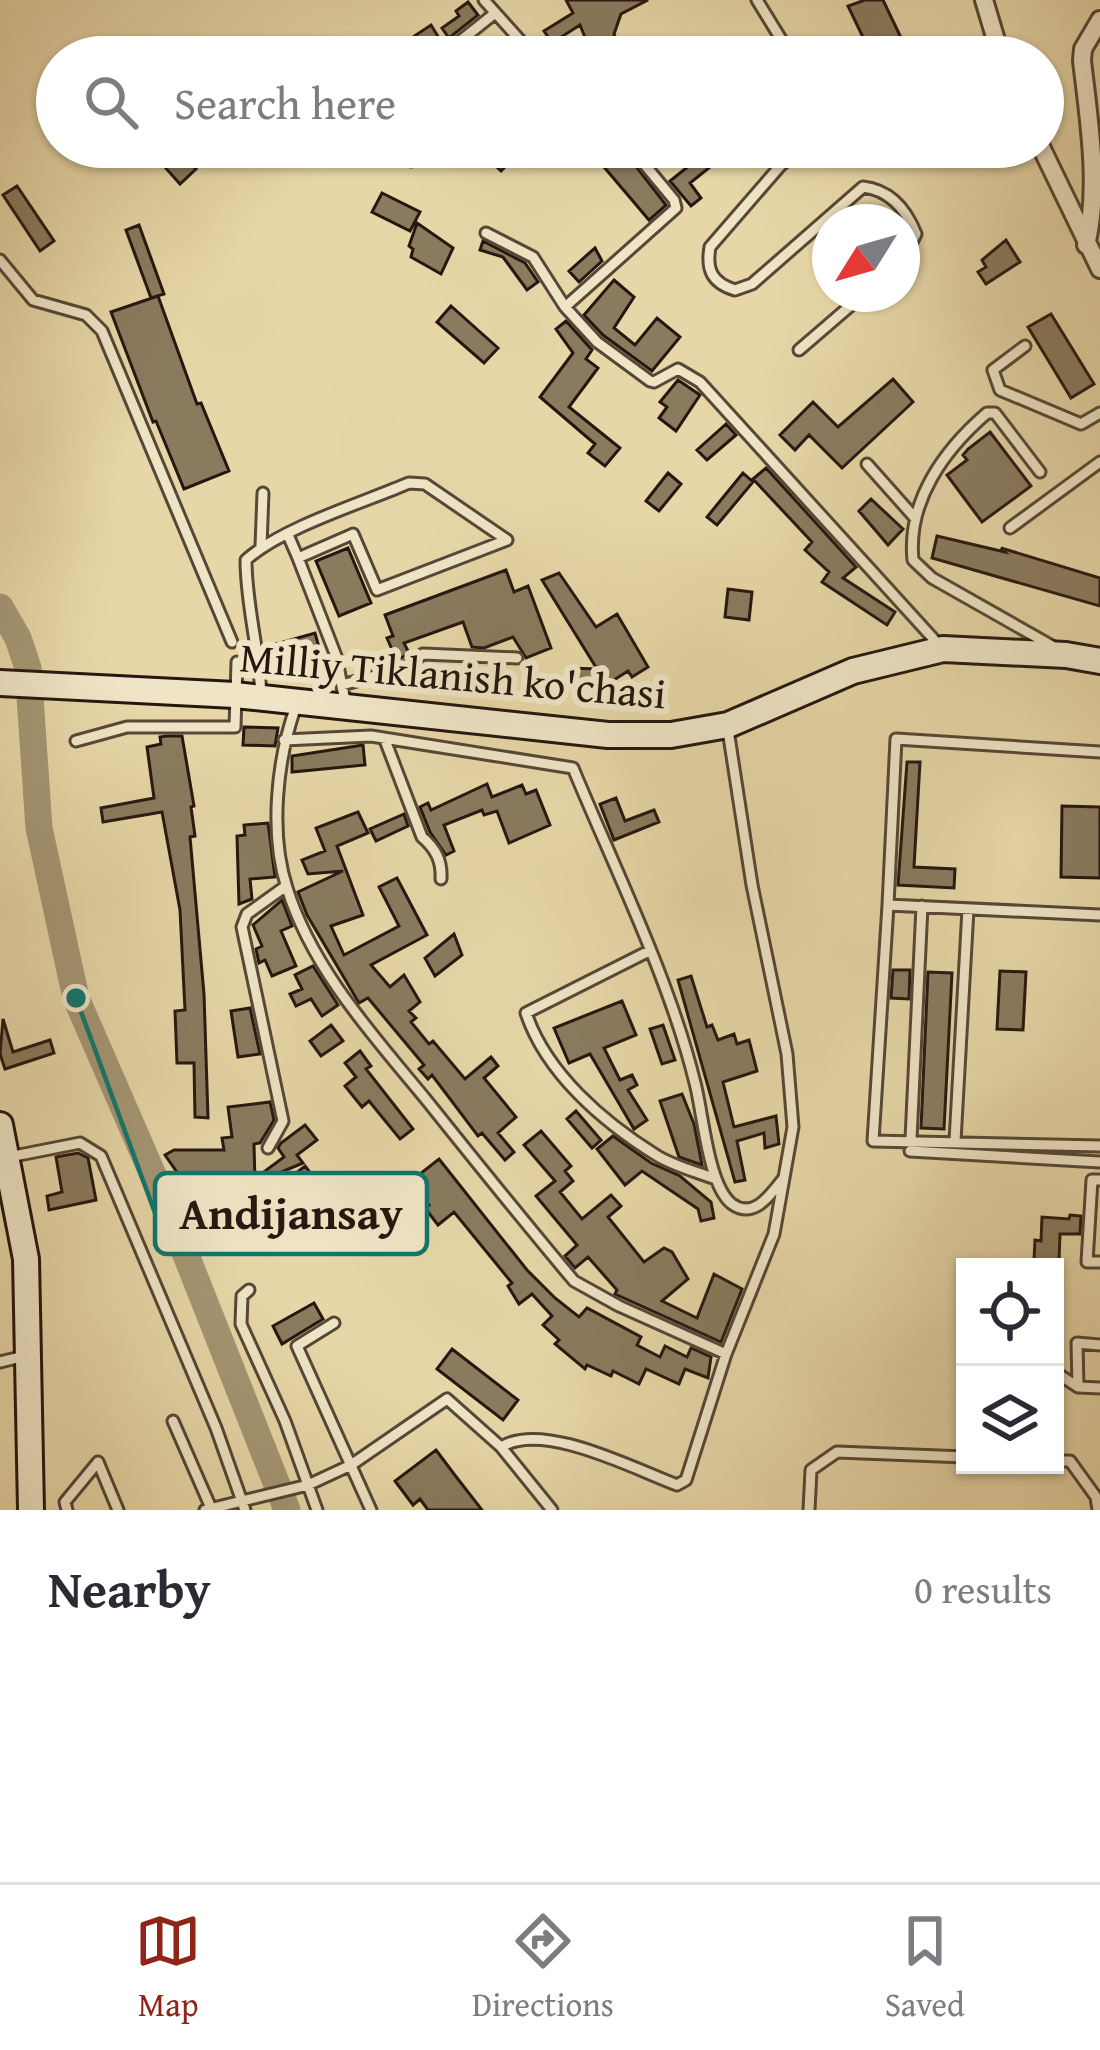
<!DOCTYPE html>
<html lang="en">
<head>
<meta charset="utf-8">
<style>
  :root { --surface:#fff; --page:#f2f2f3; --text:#2b2b33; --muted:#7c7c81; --line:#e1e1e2; --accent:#8f2418 }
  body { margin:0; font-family:"Gentium Book Plus",serif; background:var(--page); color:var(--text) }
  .controls { position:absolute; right:36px; bottom:36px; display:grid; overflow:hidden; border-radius:0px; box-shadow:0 3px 9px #0004 }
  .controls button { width:108px; height:108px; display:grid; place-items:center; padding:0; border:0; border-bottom:3px solid var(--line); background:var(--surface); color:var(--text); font:60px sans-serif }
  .compass { position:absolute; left:812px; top:204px; width:108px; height:108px; border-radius:50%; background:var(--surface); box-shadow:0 3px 9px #0004; rotate:233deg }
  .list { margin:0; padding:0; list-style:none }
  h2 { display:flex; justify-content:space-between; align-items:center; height:156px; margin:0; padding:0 48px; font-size:51px }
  h2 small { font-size:39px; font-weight:400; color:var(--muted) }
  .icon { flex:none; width:66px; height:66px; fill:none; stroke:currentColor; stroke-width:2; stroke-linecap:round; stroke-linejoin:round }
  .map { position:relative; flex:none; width:1100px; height:1510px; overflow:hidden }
  .search { position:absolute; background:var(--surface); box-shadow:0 3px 9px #0004; left:36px; right:36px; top:36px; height:132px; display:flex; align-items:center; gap:30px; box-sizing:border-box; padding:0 42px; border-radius:66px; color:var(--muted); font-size:45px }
  .sheet { height:372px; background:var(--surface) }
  nav { display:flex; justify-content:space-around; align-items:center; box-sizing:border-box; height:168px; border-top:3px solid var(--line); background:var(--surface); font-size:33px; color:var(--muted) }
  nav a { display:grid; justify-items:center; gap:6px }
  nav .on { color:var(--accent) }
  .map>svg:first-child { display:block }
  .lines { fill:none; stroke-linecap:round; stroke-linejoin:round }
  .river { stroke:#a59674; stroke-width:27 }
  .building { fill:#8a7b5f; stroke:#251710; stroke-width:3 }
  .service-casing { stroke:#564736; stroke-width:15 }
  .minor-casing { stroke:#564736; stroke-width:22 }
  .secondary-casing { stroke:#251710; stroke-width:30 }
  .service { stroke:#efe5c6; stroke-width:9 }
  .minor { stroke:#efe5c6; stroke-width:16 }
  .secondary { stroke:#efe5c6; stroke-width:24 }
  .labels { text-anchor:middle; stroke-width:12; stroke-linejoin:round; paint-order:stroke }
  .street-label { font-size:42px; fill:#251710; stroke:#efe5c6 }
  .leader { fill:none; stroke:#0f766e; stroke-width:4.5 }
  .callout-dot { fill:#0f766e; stroke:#efe5c6; stroke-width:4.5 }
  .callout { fill:#efe5c6; stroke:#0f766e; stroke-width:4.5 }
  .callout-label { font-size:45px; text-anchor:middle; font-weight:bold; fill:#251710 }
</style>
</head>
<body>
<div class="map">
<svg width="1100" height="1510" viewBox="0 0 1100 1510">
  <rect width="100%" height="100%" fill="#e7d7a8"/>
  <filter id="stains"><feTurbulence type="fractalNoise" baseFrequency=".00167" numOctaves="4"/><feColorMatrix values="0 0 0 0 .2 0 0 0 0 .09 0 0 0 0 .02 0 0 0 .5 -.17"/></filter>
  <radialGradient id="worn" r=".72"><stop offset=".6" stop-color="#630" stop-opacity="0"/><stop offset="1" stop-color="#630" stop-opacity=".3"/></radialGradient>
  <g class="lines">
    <path class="river" d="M 0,607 L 18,638 L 28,668 L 39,828 L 76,998 L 167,1207 L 287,1510"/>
  </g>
  <path class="building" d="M 566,0 L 648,0 L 621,14 L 614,34 L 622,54 L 613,57 L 593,57 L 580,25 L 552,43 L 544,31 L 573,13 Z
    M 865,0 L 883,0 L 904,44 L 872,56 L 848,6 Z
    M 468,2 L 478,15 L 449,38 L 442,28 L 459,16 L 456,11 Z
    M 431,25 L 439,38 L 410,57 L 383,57 Z
    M 476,147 L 511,147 L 518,154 L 501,171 Z
    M 587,147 L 621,147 L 666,205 L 649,220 Z
    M 179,151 L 196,169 L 180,184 L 163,165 Z
    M 706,152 L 715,163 L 690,183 L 701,198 L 691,206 L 670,181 Z
    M 17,186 L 54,241 L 40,251 L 3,195 Z
    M 382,193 L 420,212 L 410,231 L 372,212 Z
    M 417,223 L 453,248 L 441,274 L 411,257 L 413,249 L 409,246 Z
    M 139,225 L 164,294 L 151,298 L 126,230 Z
    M 1006,240 L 1020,262 L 986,284 L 978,272 L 986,267 L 982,260 Z
    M 483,241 L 525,263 L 538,282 L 527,290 L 503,257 L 480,250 Z
    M 595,248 L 602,261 L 579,282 L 569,271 Z
    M 614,280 L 634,297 L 614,328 L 635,345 L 657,318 L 680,337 L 652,371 L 603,335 L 584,315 Z
    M 158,296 L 197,404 L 201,403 L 229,471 L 184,489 L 156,421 L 153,422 L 111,312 Z
    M 451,306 L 498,348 L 484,363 L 437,322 Z
    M 1051,314 L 1094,384 L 1071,398 L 1028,327 Z
    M 566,321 L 592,350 L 586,359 L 598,368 L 569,407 L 620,448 L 605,466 L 588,453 L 595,444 L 540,397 L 573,353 L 556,329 Z
    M 893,379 L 913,402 L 842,468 L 809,435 L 795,450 L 780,435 L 813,402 L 838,427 Z
    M 678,380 L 700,395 L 676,431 L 659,418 L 667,407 L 660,402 Z
    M 726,424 L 736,435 L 707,460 L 697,450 Z
    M 990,432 L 1031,486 L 982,522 L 947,475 L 967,460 L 963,455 L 968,449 Z
    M 766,468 L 856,567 L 843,578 L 895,612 L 887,625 L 822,582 L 829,572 L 805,550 L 812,542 L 753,479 Z
    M 668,473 L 681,484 L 659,511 L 646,501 Z
    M 743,473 L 753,482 L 717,525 L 707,517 Z
    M 871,499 L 903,529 L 888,545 L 859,511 Z
    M 937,536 L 1005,552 L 1001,548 L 1100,578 L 1100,606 L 932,558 Z
    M 348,548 L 371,603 L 339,616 L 316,561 Z
    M 506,570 L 514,592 L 528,586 L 551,648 L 526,658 L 513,637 L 484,648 L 472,647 L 463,622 L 404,643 L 409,653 L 397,661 L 387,638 L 393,636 L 385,615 Z
    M 559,573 L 596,627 L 617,614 L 648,667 L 632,677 L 628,671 L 606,685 L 570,684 L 570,668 L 597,669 L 542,580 Z
    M 728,589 L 752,592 L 749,620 L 725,617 Z
    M 315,633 L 320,651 L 268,666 L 265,647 Z
    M 244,727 L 278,728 L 275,746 L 243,745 Z
    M 166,736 L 182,736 L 194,806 L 191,807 L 195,836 L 190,837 L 204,994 L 208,1118 L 195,1117 L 194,1063 L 177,1063 L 175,1011 L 185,1010 L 180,910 L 162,812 L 103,822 L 101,808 L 154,798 L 147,747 L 161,744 L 160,737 Z
    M 363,745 L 365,765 L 292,772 L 292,756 Z
    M 907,762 L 920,762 L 914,867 L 955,869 L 954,888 L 898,885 Z
    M 487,784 L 492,797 L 522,785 L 526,794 L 536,790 L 550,825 L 509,843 L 497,811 L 484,815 L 482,810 L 444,825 L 454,851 L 446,855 L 430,832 L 420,807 L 428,803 L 431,810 Z
    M 616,798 L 625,821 L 654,810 L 659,822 L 614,840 L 600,804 Z
    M 1062,806 L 1100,807 L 1100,878 L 1061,877 Z
    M 358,812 L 368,833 L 337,846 L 363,915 L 331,926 L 344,955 L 399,926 L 379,887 L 397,878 L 427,935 L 371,965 L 390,987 L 404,975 L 420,1002 L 409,1011 L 416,1018 L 411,1022 L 429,1044 L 433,1041 L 465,1079 L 491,1057 L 498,1066 L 484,1078 L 516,1117 L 498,1133 L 514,1152 L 505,1160 L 482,1133 L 478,1136 L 432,1075 L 428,1079 L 419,1069 L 424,1065 L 368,998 L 359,1003 L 307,915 L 298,892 L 343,871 L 308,874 L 302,860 L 325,851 L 316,828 Z
    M 404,814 L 408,826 L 376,841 L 370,829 Z
    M 268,823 L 275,877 L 250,879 L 252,899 L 239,904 L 237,836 L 245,835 L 244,825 Z
    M 282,900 L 292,926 L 281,931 L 296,966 L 272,976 L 265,960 L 259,963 L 256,949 L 262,946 L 253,925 Z
    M 454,934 L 462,955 L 435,976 L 425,958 Z
    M 313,966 L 338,1005 L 322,1016 L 311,999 L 296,1006 L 290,994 L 302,989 L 295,975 Z
    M 893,970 L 910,970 L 909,999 L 891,998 Z
    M 1000,971 L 1026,972 L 1023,1030 L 997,1029 Z
    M 928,972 L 952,973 L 944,1129 L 921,1128 Z
    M 691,976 L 707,1027 L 712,1025 L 718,1040 L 734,1034 L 737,1044 L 749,1040 L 757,1071 L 723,1082 L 734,1127 L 776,1116 L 779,1144 L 765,1148 L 764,1133 L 737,1141 L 745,1180 L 735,1182 L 678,980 Z
    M 622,1001 L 636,1035 L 604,1048 L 620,1080 L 632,1075 L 637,1085 L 628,1090 L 647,1120 L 634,1129 L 590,1054 L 569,1063 L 554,1028 Z
    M 250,1008 L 260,1054 L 238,1057 L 231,1011 Z
    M 3,1019 L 13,1052 L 50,1040 L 54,1053 L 5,1069 L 0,1054 Z
    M 331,1025 L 343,1041 L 321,1056 L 310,1041 Z
    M 663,1025 L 675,1060 L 662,1064 L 650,1029 Z
    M 360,1051 L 371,1066 L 366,1069 L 413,1129 L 400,1139 L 369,1101 L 362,1107 L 345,1086 L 356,1077 L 345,1063 Z
    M 682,1094 L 694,1124 L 702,1165 L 679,1157 L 660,1101 Z
    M 270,1102 L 274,1120 L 260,1143 L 254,1144 L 255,1183 L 221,1197 L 211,1175 L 179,1175 L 165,1155 L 174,1150 L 224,1150 L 222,1138 L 232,1137 L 228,1107 Z
    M 576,1111 L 601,1140 L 592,1148 L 567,1119 Z
    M 305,1125 L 317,1140 L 297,1155 L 303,1163 L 260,1181 L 257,1177 L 284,1157 L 278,1148 L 281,1143 Z
    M 541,1131 L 571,1166 L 565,1171 L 573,1181 L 560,1192 L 582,1219 L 611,1195 L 621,1206 L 608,1217 L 644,1262 L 664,1248 L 672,1252 L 688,1279 L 662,1301 L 697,1318 L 714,1274 L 742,1289 L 721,1342 L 615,1294 L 617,1290 L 588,1257 L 575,1268 L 565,1256 L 577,1245 L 536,1196 L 555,1181 L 524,1145 Z
    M 613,1136 L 651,1163 L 680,1176 L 711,1202 L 714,1218 L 701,1221 L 698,1209 L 642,1171 L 625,1185 L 597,1149 Z
    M 78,1153 L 88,1158 L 96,1200 L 49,1210 L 47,1196 L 62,1192 L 56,1157 Z
    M 439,1159 L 527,1270 L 555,1298 L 579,1317 L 587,1308 L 641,1337 L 637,1345 L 660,1357 L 665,1346 L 687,1357 L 691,1348 L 711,1357 L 708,1378 L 685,1369 L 679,1384 L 646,1369 L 639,1384 L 613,1371 L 611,1376 L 587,1365 L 585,1369 L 555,1344 L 559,1340 L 543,1325 L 552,1316 L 532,1294 L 519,1304 L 508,1286 L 512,1283 L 454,1212 L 438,1225 L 425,1208 L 429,1205 L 411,1181 Z
    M 305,1166 L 325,1192 L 300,1211 L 293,1202 L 256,1233 L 249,1224 L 245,1227 L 238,1218 Z
    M 1070,1215 L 1081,1216 L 1080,1234 L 1060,1234 L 1059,1261 L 1034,1260 L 1035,1240 L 1041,1241 L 1042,1217 L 1069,1219 Z
    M 314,1303 L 323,1319 L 282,1344 L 273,1326 Z
    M 452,1349 L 518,1400 L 503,1420 L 437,1369 Z
    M 436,1450 L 454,1474 L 482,1510 L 428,1510 L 420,1499 L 413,1505 L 395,1481 Z"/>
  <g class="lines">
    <g class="service-casing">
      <path id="service" d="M 484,0 L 535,57
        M 757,0 L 792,57
        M 440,57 L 494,14
        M 407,147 L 411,161
        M 804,147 L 781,165 L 710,247 C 706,270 712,283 735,290 L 752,284 L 863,187 C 890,190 906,209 916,234 L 902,261
        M 486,233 L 533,257 L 565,307 L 597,342 L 650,381 L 654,382 L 678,369 L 700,382 L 939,645
        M 0,260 L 33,300 L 86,315 L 102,331 L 232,642
        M 565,307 L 676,208 L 674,200 L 630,147
        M 1025,346 L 993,370 L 1000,390 L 1081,424 L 1100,413
        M 799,350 L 864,294
        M 867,464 L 915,518
        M 1040,472 L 995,413 L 987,413 C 944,450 907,501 913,560 L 932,578 L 1052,646
        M 1010,528 L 1100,462
        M 261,546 L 263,493
        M 298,558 L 336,656 L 346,706
        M 342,685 L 404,668 L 423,654 L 517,658
        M 261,698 C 260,651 246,607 246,560 C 281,528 362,503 409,483 L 425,484 L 507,540 L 377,590 L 353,534 L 298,558 L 288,535
        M 296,706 C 277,759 269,833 287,888 C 313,971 374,1036 428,1102 C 476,1162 524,1222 574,1281 L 619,1306 L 726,1354 L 774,1234 L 793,1127 L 787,1054 L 752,885 L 728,730
        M 284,740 L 371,736 L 573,768 C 614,867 670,980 695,1083 C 703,1113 708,1186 732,1204 C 754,1220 771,1194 783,1179
        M 385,740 L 422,837 C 436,849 442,861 441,879
        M 76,741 L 127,727 L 235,727 L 237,662
        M 1100,752 L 896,739 L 888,905 L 1100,915
        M 888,905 L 873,1141 L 1100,1146
        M 649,951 L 526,1013 C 546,1073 603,1122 656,1155 C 673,1166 697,1172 716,1179
        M 911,1139 L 922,906
        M 955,1141 L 968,909
        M 268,1148 L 283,1121 L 242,927 L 247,914 L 286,886
        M 910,1151 L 1100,1162
        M 9,1157 L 80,1143 L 101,1156 L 216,1428 L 245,1510
        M 1100,1180 L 1092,1180 L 1087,1262 L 1100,1262
        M 249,1290 L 242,1296 L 241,1324 L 285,1421 L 317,1510
        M 334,1323 L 297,1346 L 371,1510
        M 1100,1345 L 1077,1343 L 1078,1387 L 1100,1388
        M 0,1362 L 25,1356
        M 1055,1372 L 1078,1387
        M 173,1421 L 211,1508
        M 1055,1461 L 1070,1461 L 1096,1497 L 1098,1510
        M 67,1510 L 65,1502 L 98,1462 L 118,1510
        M 205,1510 L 308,1485 L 351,1465 L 447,1399 L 501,1447
        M 552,1510 L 501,1447 C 543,1421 632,1468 677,1485 L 686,1480 L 726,1354
        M 809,1510 L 811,1470 L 837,1452 L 965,1457"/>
    </g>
    <g class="minor-casing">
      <path id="minor" d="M 984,0 L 1001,57
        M 1041,147 L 1100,269
        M 1086,245 C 1100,189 1089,120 1082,61 L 1083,49 L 1100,20"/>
    </g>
    <g class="secondary-casing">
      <path id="secondary" d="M 0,683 L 235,695 L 608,735 L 671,735 L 728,725 L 853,671 L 943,649 L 1066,655 L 1100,661
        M 0,1125 L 26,1259 L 31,1510"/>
    </g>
    <use href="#service" class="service"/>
    <use href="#minor" class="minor"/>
    <use href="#secondary" class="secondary"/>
  </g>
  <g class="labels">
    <g class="street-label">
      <text transform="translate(453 675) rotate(5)" y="15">Milliy Tiklanish ko'chasi</text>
    </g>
  </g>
  <path class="leader" d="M76 998L155 1213"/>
  <circle class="callout-dot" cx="76" cy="998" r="12"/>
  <rect class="callout" x="155" y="1173" width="272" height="81" rx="12"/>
  <g class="callout-label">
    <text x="291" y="1229">Andijansay</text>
  </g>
  <rect width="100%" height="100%" filter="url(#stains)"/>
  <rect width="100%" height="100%" fill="url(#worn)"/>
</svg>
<div class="controls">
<button><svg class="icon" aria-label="locate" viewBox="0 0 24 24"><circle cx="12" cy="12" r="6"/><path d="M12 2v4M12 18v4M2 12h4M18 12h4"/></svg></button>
<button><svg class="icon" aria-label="layers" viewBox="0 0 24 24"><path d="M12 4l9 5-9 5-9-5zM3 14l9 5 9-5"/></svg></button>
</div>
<svg class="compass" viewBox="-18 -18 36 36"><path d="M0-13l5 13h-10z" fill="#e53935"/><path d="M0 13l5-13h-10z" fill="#7c7c81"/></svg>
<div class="search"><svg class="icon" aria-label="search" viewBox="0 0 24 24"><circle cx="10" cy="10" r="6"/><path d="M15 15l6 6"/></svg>Search here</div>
</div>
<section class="sheet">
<h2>Nearby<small>0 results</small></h2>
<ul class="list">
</ul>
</section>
<nav>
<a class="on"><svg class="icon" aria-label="map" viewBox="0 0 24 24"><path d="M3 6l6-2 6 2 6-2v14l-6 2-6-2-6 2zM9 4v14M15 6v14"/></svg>Map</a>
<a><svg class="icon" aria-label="directions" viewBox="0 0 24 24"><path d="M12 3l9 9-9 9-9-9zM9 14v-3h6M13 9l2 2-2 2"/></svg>Directions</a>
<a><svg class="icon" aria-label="saved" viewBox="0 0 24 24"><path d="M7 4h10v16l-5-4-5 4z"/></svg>Saved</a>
</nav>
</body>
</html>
